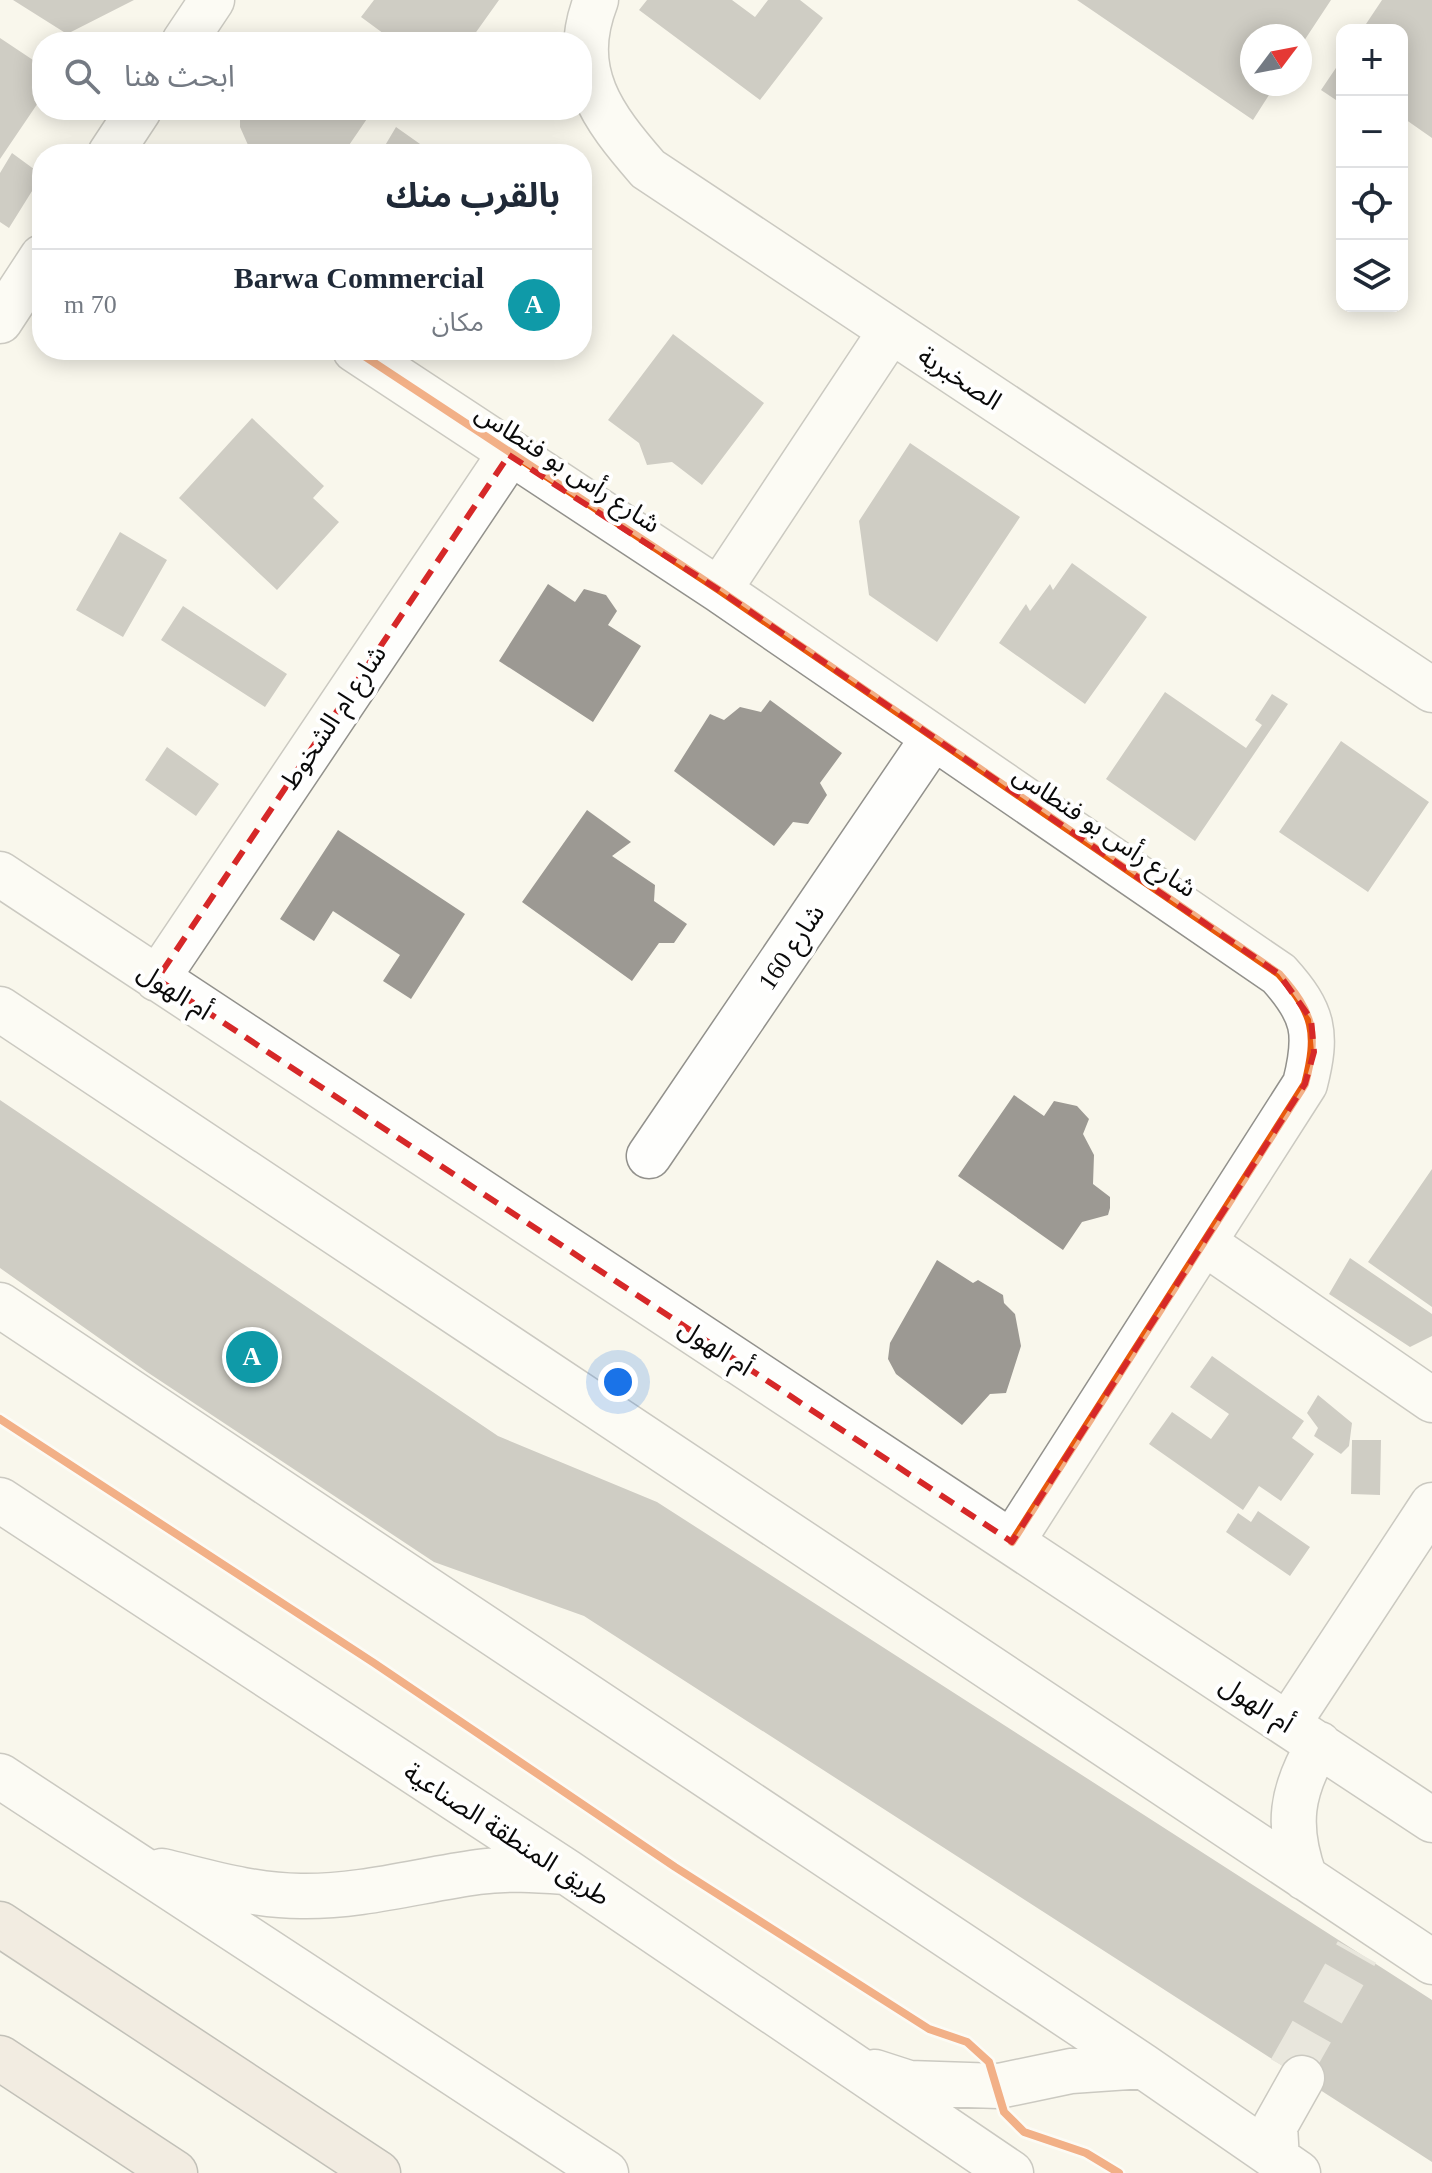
<!DOCTYPE html>
<html lang="ar">
<head>
<meta charset="utf-8">
<style>
  :root { --surface:#fff; --page:#f6f6f7; --text:#1f2937; --muted:#747a83; --line:#e0e1e3; --accent:#5e5d59 }
  body { margin:0; font-family:"Times New Roman","Noto Sans Arabic",serif; background:var(--page); color:var(--text); direction:rtl }
  .controls { position:absolute; right:24px; top:24px; display:grid; overflow:hidden; border-radius:16px; box-shadow:0 4px 20px #0003 }
  .controls button { width:72px; height:72px; display:grid; place-items:center; padding:0; border:0; border-bottom:2px solid var(--line); background:var(--surface); color:var(--text); font:40px sans-serif }
  .compass { position:absolute; left:1240px; top:24px; width:72px; height:72px; border-radius:50%; background:var(--surface); box-shadow:0 4px 20px #0003; rotate:58deg }
  .you { position:absolute; left:618px; top:1382px; width:28px; height:28px; margin:-20px; border:6px solid #fff; border-radius:50%; background:#1a73e8; box-shadow:0 0 0 12px #1a73e833 }
  .badge { display:grid; place-items:center; width:52px; height:52px; border-radius:50%; background:var(--accent); color:#fff; font-size:26px; font-weight:700 }
  .pin { position:absolute; translate:-50% -50%; border:4px solid #fff; box-shadow:0 2px 8px #0006 }
  .list { margin:0; padding:0; list-style:none }
  h2 { display:flex; justify-content:space-between; align-items:center; height:104px; margin:0; padding:0 32px; font-size:34px }
  h2 small { font-size:26px; font-weight:400; color:var(--muted) }
  .list li { display:grid; grid-template-columns:52px 1fr auto; gap:24px; align-items:center; box-sizing:border-box; height:112px; padding:0 32px; border-top:2px solid var(--line) }
  .list b { display:block; font-size:30px; white-space:nowrap }
  .list p { margin:0; font-size:26px; white-space:nowrap; color:var(--muted) }
  .list em { font-size:26px; font-style:normal; color:var(--muted) }
  .icon { flex:none; width:44px; height:44px; fill:none; stroke:currentColor; stroke-width:2; stroke-linecap:round; stroke-linejoin:round }
  .map { position:relative; flex:none; width:1432px; height:2173px; overflow:hidden; direction:ltr }
  .search { position:absolute; background:var(--surface); box-shadow:0 4px 20px #0003; left:32px; top:32px; width:560px; height:88px; display:flex; align-items:center; gap:20px; box-sizing:border-box; padding:0 28px; border-radius:32px; color:var(--muted); font-size:30px }
  .panel { position:absolute; background:var(--surface); box-shadow:0 4px 20px #0003; left:32px; top:144px; width:560px; height:216px; border-radius:32px; direction:rtl }
  .map>svg:first-child { display:block }
  .building { fill:#9c9993 }
  .lines { fill:none; stroke-linecap:round; stroke-linejoin:round }
  .minor-tunnel { stroke:#d5d3ca; stroke-width:44; stroke-dasharray:44 22; stroke-linecap:butt }
  .minor-casing { stroke:#92918c; stroke-width:47 }
  .highway-casing { stroke:#7f7e79; stroke-width:47 }
  .minor { stroke:#fefefc; stroke-width:44 }
  .highway { stroke:#e9ded2; stroke-width:44 }
  .cycleway-casing { stroke:#fff; stroke-width:13 }
  .cycleway { stroke:#e8590c; stroke-width:8 }
  .marked { fill:none; stroke:#d62828; stroke-width:6; stroke-dasharray:16 10; stroke-linejoin:round }
  .labels { text-anchor:middle; stroke-width:8; stroke-linejoin:round; paint-order:stroke }
  .street-label { font-size:26px; fill:#0a0a0a; stroke:#fff }
</style>
</head>
<body>
<div class="map">
<svg width="1432" height="2173" viewBox="0 0 1432 2173">
  <rect width="100%" height="100%" fill="#f9f7ec"/>
  <path class="building" d="M 13,0 L 134,0 L 67,34 Z
    M 374,0 L 499,0 L 469,42 L 395,42 L 361,17 Z
    M 647,0 L 732,0 L 755,17 L 768,0 L 800,0 L 823,18 L 760,100 L 639,10 Z
    M 1077,0 L 1331,0 L 1300,47 L 1300,36 L 1252,36 L 1252,84 L 1276,84 L 1253,120 Z
    M 1382,0 L 1432,0 L 1432,138 L 1402,117 L 1402,30 L 1362,30 Z
    M 0,38 L 42,66 L 42,97 L 0,159 Z
    M 1342,59 L 1342,104 L 1321,90 Z
    M 240,110 L 373,110 L 343,154 L 252,154 L 240,127 Z
    M 396,127 L 430,151 L 429,154 L 380,154 Z
    M 12,153 L 42,175 L 9,228 L 0,222 L 0,173 Z
    M 673,334 L 764,403 L 702,485 L 672,462 L 647,465 L 639,443 L 608,420 Z
    M 252,418 L 324,486 L 313,498 L 339,522 L 277,590 L 179,498 Z
    M 910,443 L 1020,517 L 937,642 L 869,595 L 859,521 Z
    M 120,532 L 167,560 L 123,637 L 76,610 Z
    M 1072,563 L 1147,617 L 1085,704 L 999,643 L 1026,604 L 1030,611 L 1050,584 L 1053,590 Z
    M 548,584 L 575,602 L 584,589 L 606,595 L 617,611 L 608,625 L 641,646 L 593,722 L 499,661 Z
    M 183,606 L 287,674 L 265,707 L 161,640 Z
    M 1165,692 L 1246,748 L 1262,725 L 1255,720 L 1272,694 L 1288,704 L 1195,841 L 1106,779 Z
    M 770,700 L 842,753 L 820,783 L 827,795 L 808,824 L 793,822 L 774,846 L 674,771 L 710,714 L 724,720 L 740,707 L 761,712 Z
    M 1341,741 L 1429,802 L 1368,892 L 1279,832 Z
    M 167,747 L 219,784 L 196,816 L 145,780 Z
    M 587,810 L 631,842 L 612,856 L 655,885 L 654,901 L 687,924 L 674,943 L 659,943 L 632,981 L 522,902 Z
    M 338,830 L 465,914 L 411,999 L 383,981 L 400,955 L 333,911 L 314,941 L 280,919 Z
    M 1014,1095 L 1044,1116 L 1054,1101 L 1077,1106 L 1089,1119 L 1083,1134 L 1094,1155 L 1093,1184 L 1110,1197 L 1110,1208 L 1108,1215 L 1082,1222 L 1063,1250 L 958,1176 Z
    M 0,1100 L 498,1436 L 657,1502 L 1432,2000 L 1432,2162 L 584,1616 L 434,1562 L 147,1372 L 0,1268 Z
    M 1432,1169 L 1432,1307 L 1368,1262 Z
    M 1350,1258 L 1432,1314 L 1432,1336 L 1410,1347 L 1329,1294 Z
    M 937,1260 L 973,1283 L 978,1280 L 1003,1295 L 1004,1303 L 1015,1314 L 1021,1346 L 1006,1393 L 990,1394 L 962,1425 L 896,1374 L 888,1359 L 890,1343 Z
    M 1212,1356 L 1304,1421 L 1292,1438 L 1314,1454 L 1281,1501 L 1259,1486 L 1243,1510 L 1149,1444 L 1172,1412 L 1211,1439 L 1229,1414 L 1190,1387 Z
    M 1318,1395 L 1352,1423 L 1349,1446 L 1341,1454 L 1314,1436 L 1318,1428 L 1307,1413 Z
    M 1352,1440 L 1381,1440 L 1380,1495 L 1351,1494 Z
    M 1258,1511 L 1310,1547 L 1290,1576 L 1226,1532 L 1238,1513 L 1251,1522 Z"/>
  <g class="lines">
    <path class="minor-tunnel" d="M 1290,2070 L 1357,1952"/>
    <g class="minor-casing">
      <path id="minor" d="M 596,0 C 568,72 602,116 648,169 L 1432,690
        M 184,42 L 212,0
        M 110,154 L 139,110
        M 0,321 L 42,257
        M 355,350 L 719,590 L 1279,974 C 1314,1013 1318,1033 1305,1084 L 1012,1542
        M 719,590 L 890,332
        M 0,874 L 1432,1820
        M 157,979 L 509,455
        M 0,1009 L 1432,1962
        M 649,1156 L 933,738
        M 1206,1244 L 1432,1400
        M 0,1305 L 1143,2066 L 1298,2173
        M 0,1500 L 567,1872 L 1011,2173
        M 1288,1724 L 1432,1505
        M 0,1776 L 606,2173
        M 162,1871 C 208,1882 254,1896 301,1896 C 361,1897 420,1880 478,1872 C 507,1868 536,1870 565,1872
        M 1305,1878 C 1286,1826 1291,1791 1319,1744
        M 875,2072 L 909,2083 L 999,2086 L 1071,2071 L 1143,2066
        M 1277,2160 L 1275,2126 L 1302,2078"/>
    </g>
    <g class="highway-casing">
      <path id="highway" d="M 0,1924 L 378,2173
        M 0,2058 L 175,2173"/>
    </g>
    <use href="#minor" class="minor"/>
    <use href="#highway" class="highway"/>
    <g class="cycleway-casing">
      <path id="cycleway" d="M 355,350 L 719,590 L 1279,974 C 1314,1013 1318,1033 1305,1084 L 1012,1542
        M 0,1419 L 374,1663 L 675,1867 L 929,2029 L 967,2042 L 989,2062 L 1004,2112 L 1024,2132 L 1086,2153 L 1119,2173"/>
    </g>
    <use href="#cycleway" class="cycleway"/>
  </g>
  <path d="M0 0H1432V2173H0ZM 509,455 L 719,590 L 1279,974 L 1311,1019 L 1314,1052 L 1305,1084 L 1012,1542 L 157,979 Z" fill="#f9f7ec" fill-opacity=".55" fill-rule="evenodd"/>
  <path class="marked" d="M 509,455 L 719,590 L 1279,974 L 1311,1019 L 1314,1052 L 1305,1084 L 1012,1542 L 157,979 Z"/>
  <g class="labels">
    <g class="street-label">
      <text transform="translate(960 378) rotate(33)" y="9">الصخبرية</text>
      <text transform="translate(568 468) rotate(33)" y="9">شارع رأس بو فنطاس</text>
      <text transform="translate(333 717) rotate(-56)" y="9">شارع ام الشخوط</text>
      <text transform="translate(1105 831) rotate(34)" y="9">شارع رأس بو فنطاس</text>
      <text transform="translate(791 947) rotate(-56)" y="9">شارع 160</text>
      <text transform="translate(175 991) rotate(33)" y="9">أم الهول</text>
      <text transform="translate(716 1347) rotate(33)" y="9">أم الهول</text>
      <text transform="translate(1257 1704) rotate(33)" y="9">أم الهول</text>
      <text transform="translate(507 1834) rotate(33)" y="9">طريق المنطقة الصناعية</text>
    </g>
  </g>
</svg>
<div class="controls">
<button>+</button>
<button>−</button>
<button><svg class="icon" aria-label="locate" viewBox="0 0 24 24"><circle cx="12" cy="12" r="6"/><path d="M12 2v4M12 18v4M2 12h4M18 12h4"/></svg></button>
<button><svg class="icon" aria-label="layers" viewBox="0 0 24 24"><path d="M12 4l9 5-9 5-9-5zM3 14l9 5 9-5"/></svg></button>
</div>
<svg class="compass" viewBox="-18 -18 36 36"><path d="M0-13l5 13h-10z" fill="#e53935"/><path d="M0 13l5-13h-10z" fill="#747a83"/></svg>
<div class="you"></div>
<div class="pin badge" style="left:252px;top:1357px;background:#0f9aa8">A</div>
<div class="search"><svg class="icon" aria-label="search" viewBox="0 0 24 24"><circle cx="10" cy="10" r="6"/><path d="M15 15l6 6"/></svg>ابحث هنا</div>
<section class="panel">
<h2>بالقرب منك<small></small></h2>
<ul class="list">
<li><span class="badge" style="background:#0f9aa8">A</span><div><b>Barwa Commercial</b><p>مكان</p></div><em>70 m</em></li>
</ul>
</section>
</div>
</body>
</html>
